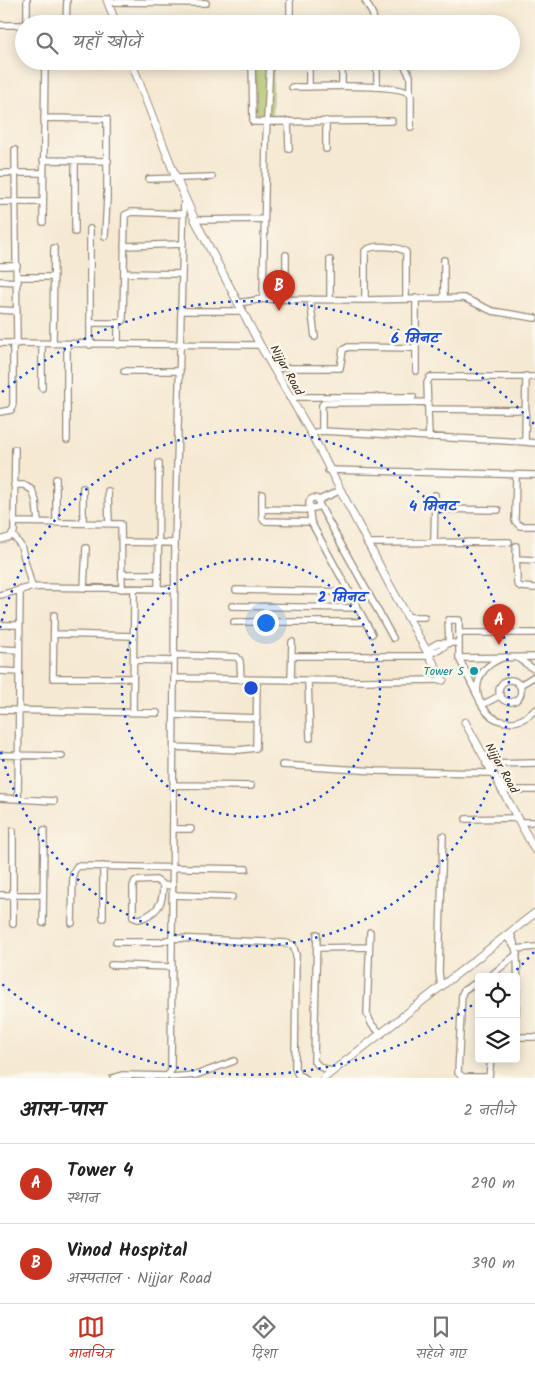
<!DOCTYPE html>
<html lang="hi">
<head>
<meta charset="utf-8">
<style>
  :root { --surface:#fff; --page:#f2f2f2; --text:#202124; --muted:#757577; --line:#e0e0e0; --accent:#c8321e }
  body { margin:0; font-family:Kalam,"Playpen Sans Deva",sans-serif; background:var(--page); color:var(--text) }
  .controls { position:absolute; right:15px; bottom:15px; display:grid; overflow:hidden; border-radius:5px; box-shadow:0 2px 12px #0003 }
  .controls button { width:45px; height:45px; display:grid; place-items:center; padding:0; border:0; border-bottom:1px solid var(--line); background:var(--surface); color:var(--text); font:25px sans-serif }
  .you { position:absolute; left:265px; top:622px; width:18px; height:18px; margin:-12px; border:4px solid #fff; border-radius:50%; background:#1a73e8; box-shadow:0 0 0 8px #1a73e833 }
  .badge { display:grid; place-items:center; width:32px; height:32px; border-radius:50%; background:var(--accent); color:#fff; font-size:16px; font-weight:700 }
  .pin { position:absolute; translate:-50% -41px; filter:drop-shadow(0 1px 2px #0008) }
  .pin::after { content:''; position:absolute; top:26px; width:18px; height:15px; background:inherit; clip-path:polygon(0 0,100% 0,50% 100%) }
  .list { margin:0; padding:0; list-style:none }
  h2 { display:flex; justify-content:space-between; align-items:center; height:65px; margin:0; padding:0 20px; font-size:21px }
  h2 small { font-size:16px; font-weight:400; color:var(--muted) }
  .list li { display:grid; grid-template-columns:32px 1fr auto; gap:15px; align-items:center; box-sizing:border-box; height:80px; padding:0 20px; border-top:1px solid var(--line) }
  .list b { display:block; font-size:19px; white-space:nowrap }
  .list p { margin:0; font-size:16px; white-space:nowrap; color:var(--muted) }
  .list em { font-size:16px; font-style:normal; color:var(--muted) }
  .icon { flex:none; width:28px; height:28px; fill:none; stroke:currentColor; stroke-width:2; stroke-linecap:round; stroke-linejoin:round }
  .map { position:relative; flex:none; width:535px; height:1078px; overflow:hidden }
  .search { position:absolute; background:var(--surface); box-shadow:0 2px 12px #0003; left:15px; right:15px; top:15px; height:55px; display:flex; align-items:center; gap:12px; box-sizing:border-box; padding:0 18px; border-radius:28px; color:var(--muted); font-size:19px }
  .sheet { height:225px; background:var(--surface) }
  nav { display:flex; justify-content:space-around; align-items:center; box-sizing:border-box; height:70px; border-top:1px solid var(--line); background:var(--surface); font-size:14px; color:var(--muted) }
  nav a { display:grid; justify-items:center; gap:2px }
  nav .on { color:var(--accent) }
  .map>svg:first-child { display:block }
  .green { fill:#aabd61; stroke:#727440 }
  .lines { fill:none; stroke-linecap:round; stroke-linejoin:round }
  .minor-casing { stroke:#988a78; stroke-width:8 }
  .tertiary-casing { stroke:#988a78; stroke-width:9 }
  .minor { stroke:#fff; stroke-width:5.5 }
  .tertiary { stroke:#fff; stroke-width:7 }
  .ring { fill:none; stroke:#1d4ed8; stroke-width:2.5; stroke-dasharray:2.5 5 }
  .culture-dot { fill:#0f9aa8; stroke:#fbf7ec; stroke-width:2 }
  .labels { text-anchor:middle; stroke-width:5; stroke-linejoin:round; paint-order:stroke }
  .street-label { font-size:12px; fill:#3b2a1e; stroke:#fbf7ec }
  .culture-label { font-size:12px; fill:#0d838f; stroke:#fbf7ec; text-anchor:end }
  .centre { fill:#1d4ed8; stroke:#fbf7ec; stroke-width:2.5 }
  .ring-label { font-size:15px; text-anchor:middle; font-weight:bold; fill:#1d4ed8; stroke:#fbf7ec; stroke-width:5; stroke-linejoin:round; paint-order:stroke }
</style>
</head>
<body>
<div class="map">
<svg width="535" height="1078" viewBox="0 0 535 1078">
  <rect width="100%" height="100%" fill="#fbf7ec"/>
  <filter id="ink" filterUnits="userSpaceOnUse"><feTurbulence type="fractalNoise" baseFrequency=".02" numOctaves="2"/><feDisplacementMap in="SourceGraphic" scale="10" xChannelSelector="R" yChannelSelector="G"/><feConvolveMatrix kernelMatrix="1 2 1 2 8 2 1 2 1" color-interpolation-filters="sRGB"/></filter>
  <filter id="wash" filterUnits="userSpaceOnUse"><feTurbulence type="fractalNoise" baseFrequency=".0096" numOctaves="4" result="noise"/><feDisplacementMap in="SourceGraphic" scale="20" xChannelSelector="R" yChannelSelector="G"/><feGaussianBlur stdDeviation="1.12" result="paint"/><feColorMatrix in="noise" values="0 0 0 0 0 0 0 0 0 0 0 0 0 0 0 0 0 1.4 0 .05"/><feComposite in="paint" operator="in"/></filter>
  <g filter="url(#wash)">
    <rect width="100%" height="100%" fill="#f5e9d2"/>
    <path class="green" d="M 255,61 L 273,61 L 271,119 L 258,117 L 255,106 Z"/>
  </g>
  <g filter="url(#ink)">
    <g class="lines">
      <g class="minor-casing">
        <path id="minor" d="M 290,0 L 290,24
          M 365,0 L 373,15 L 374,24
          M 108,2 L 206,3
          M 237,23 L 290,23
          M 27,24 L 27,0
          M 66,24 L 67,0
          M 0,25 L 24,25
          M 252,61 L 253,122 L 392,121
          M 404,65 L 410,76 L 410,92
          M 342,86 L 342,61
          M 292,87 C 312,87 402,82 411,95 L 411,127
          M 309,87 L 309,61
          M 377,87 L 377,61
          M 44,118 L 107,119 L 107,198 L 105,236
          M 288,121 L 289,149
          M 326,149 L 326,121
          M 15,150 L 17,344
          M 43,160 L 108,161
          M 0,173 L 43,173
          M 149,179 L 212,177
          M 0,202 L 43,202
          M 195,220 L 264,219
          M 43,222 L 45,61
          M 90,229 L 90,345
          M 75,232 L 75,162
          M 124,246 L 183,244
          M 444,260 L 444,297
          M 0,266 L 17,266
          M 124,273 L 181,274
          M 18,277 L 54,277
          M 0,281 L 18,282
          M 416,298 L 416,371
          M 263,299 L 266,140 L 270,61
          M 286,299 L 286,255
          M 310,299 L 315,337
          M 330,299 L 330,260
          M 365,300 L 365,251 C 372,244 398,246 406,252 L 406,298
          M 238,303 L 263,299 L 365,300 L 464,298 L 492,311 L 535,318
          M 0,310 L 17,311
          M 181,311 L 243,311
          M 90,323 L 118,323 L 123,321 L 125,215 L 131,212 L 183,214
          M 0,343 L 260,345
          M 53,344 L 54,248
          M 118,345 L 118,323
          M 273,368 L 340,368 L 343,350 L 348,347 L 416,348
          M 124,371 L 180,371
          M 42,388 L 42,344
          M 289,397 L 413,397
          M 428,409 L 526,410
          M 0,412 L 11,410 L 13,404 L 13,344
          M 322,431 L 322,405 L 324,403 L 428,402
          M 311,433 L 322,431 L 525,442 L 526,376
          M 429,438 L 427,383 L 430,377 L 535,377
          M 67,440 L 67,344
          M 525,442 L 535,443
          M 328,470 L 535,475
          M 516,475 L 515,521 L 520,526 L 535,526
          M 56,479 L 56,522
          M 14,485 L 24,485 L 32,490 L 36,501 L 38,522
          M 108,491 L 109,523
          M 262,494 L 262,517 L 264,521 L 311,522
          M309 503a5 5 0 1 1 10 0a5 5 0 1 1-10 0Z
          M 319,500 L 339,491
          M 319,504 L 393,638
          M 309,505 L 311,522 L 372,634
          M 262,509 L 308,510
          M 435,509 L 498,510
          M 15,522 L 121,524 L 122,589
          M 83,523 L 83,488
          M 13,535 L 21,546 L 32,587
          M 0,540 L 10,537 L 14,532 L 15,449
          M 123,542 L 175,543
          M 434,542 L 435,495
          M 367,543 L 509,542
          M 516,546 L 517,584 L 521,587 L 535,588
          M 516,559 L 535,560
          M 123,574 L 158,574
          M 84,588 L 86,548
          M 158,589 L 159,463
          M 236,590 L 350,592
          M 0,595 L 32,587 L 175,589
          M 232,606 L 358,608
          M 54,615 L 53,678 L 133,678
          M 407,617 L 424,617
          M 234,622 L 365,622
          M 0,625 L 19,625
          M 459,633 L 535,633
          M 54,634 L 134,636
          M 0,649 L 18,650
          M 426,650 L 438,643 L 459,643
          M 429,654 L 439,650 L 449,643 L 448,620 L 459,620 L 459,658 L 478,697
          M 174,655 L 237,657 L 240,661 L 241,680
          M 292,656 L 430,656
          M 505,657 C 446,677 494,751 535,710
          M 459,658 L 535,657
          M 519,659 L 535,670
          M 134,660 L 174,661
          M 0,671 L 19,672
          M 174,678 L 362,681 L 443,680
          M499 691a11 11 0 1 1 22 0a11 11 0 1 1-22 0Z
          M 291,681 L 292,642
          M 308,681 L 310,738
          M 520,685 L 535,676
          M 482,705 L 501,695
          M 0,710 L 157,713
          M 133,712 L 134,593
          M 175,715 L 257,718
          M 174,747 L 239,750 L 256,748 L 257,680
          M 0,755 L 62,756
          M 486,764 L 535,763
          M 282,765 L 376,771 L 491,773
          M 174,785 L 251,786
          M 501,790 L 535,790
          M 0,798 L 54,801
          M 18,799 L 20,589
          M 466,819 L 518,818
          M 520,822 L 535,822
          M 174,829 L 191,829
          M 163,885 L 156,880 L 135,881 L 133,886 L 133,917 C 138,920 140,919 145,917 C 160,910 163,901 163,885 L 173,886
          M 0,895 L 43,895
          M 173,895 L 232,897
          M 103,918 L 103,866
          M 43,923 L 44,830
          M 72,923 L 73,874 L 77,866 L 246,869
          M 13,924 L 13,831
          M 370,932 L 367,1014 L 372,1025 L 382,1034
          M 510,932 C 522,956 516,988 516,1014
          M 317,934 L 314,1061 L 320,1067 L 331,1071
          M 506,936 L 516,948
          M 116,942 L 161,942 L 172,938 L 286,943 L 293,945 L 296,955 L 295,1068 L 298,1075 L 305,1078
          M 317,948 L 369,947
          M 516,949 L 535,947
          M 111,965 L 172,967
          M 489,977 L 517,954
          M 479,981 L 464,990 L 462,994 L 458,1073 L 463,1077 L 489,1077 L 491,1059
          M 441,987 L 439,972 L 443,836
          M 516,1026 L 516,1037
          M 516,1037 L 535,1037
          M 171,1077 L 196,1075 L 234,1061
          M 113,1078 L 122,1075 L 167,1076 L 171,1071 L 175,543 L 184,197"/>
      </g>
      <g class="tertiary-casing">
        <path id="tertiary" d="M 107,0 L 116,24
          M 131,61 L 176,178 L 195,220 L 260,345 L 311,433 L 388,582 L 443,680
          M 465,722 L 535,850
          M 324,1078 L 535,913"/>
      </g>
      <use href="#minor" class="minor"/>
      <use href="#tertiary" class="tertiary"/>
    </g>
  </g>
  <g class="ring">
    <circle cx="251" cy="688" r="129"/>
    <path d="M0 628A258 258 0 1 1 0 748"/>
    <path d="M534 952A387 387 0 0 1 510 976M478 1001A387 387 0 0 1 2 984M2 392A387 387 0 0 1 534 424"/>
  </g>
  <circle class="culture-dot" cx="474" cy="671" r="5"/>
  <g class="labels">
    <g class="street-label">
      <text transform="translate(287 370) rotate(61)" y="4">Nijjar Road</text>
      <text transform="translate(502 768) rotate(61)" y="4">Nijjar Road</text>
    </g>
    <g class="culture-label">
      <text x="464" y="675">Tower 5</text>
    </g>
  </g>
  <circle cx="251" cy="688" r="8" class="centre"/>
  <g class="ring-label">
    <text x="415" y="343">6 मिनट</text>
    <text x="433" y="511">4 मिनट</text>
    <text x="342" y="602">2 मिनट</text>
  </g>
</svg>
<div class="controls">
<button><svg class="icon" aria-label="locate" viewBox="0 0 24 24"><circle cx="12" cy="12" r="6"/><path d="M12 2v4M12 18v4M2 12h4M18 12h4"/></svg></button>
<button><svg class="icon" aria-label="layers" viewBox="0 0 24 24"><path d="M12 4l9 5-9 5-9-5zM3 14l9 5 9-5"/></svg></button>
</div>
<div class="you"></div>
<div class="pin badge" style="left:499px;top:645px">A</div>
<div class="pin badge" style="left:279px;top:311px">B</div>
<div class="search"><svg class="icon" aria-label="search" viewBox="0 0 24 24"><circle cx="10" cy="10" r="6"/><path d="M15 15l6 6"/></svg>यहाँ खोजें</div>
</div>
<section class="sheet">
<h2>आस-पास<small>2 नतीजे</small></h2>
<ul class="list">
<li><span class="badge">A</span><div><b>Tower 4</b><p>स्थान</p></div><em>290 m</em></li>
<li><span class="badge">B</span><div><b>Vinod Hospital</b><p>अस्पताल · Nijjar Road</p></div><em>390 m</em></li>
</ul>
</section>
<nav>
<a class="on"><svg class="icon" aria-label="map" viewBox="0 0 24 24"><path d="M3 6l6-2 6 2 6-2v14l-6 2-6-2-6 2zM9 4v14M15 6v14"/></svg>मानचित्र</a>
<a><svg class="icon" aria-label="directions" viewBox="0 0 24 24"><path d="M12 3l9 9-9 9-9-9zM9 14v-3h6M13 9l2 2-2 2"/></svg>दिशा</a>
<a><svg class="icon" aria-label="saved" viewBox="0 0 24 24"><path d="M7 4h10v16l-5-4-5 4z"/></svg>सहेजे गए</a>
</nav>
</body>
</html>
